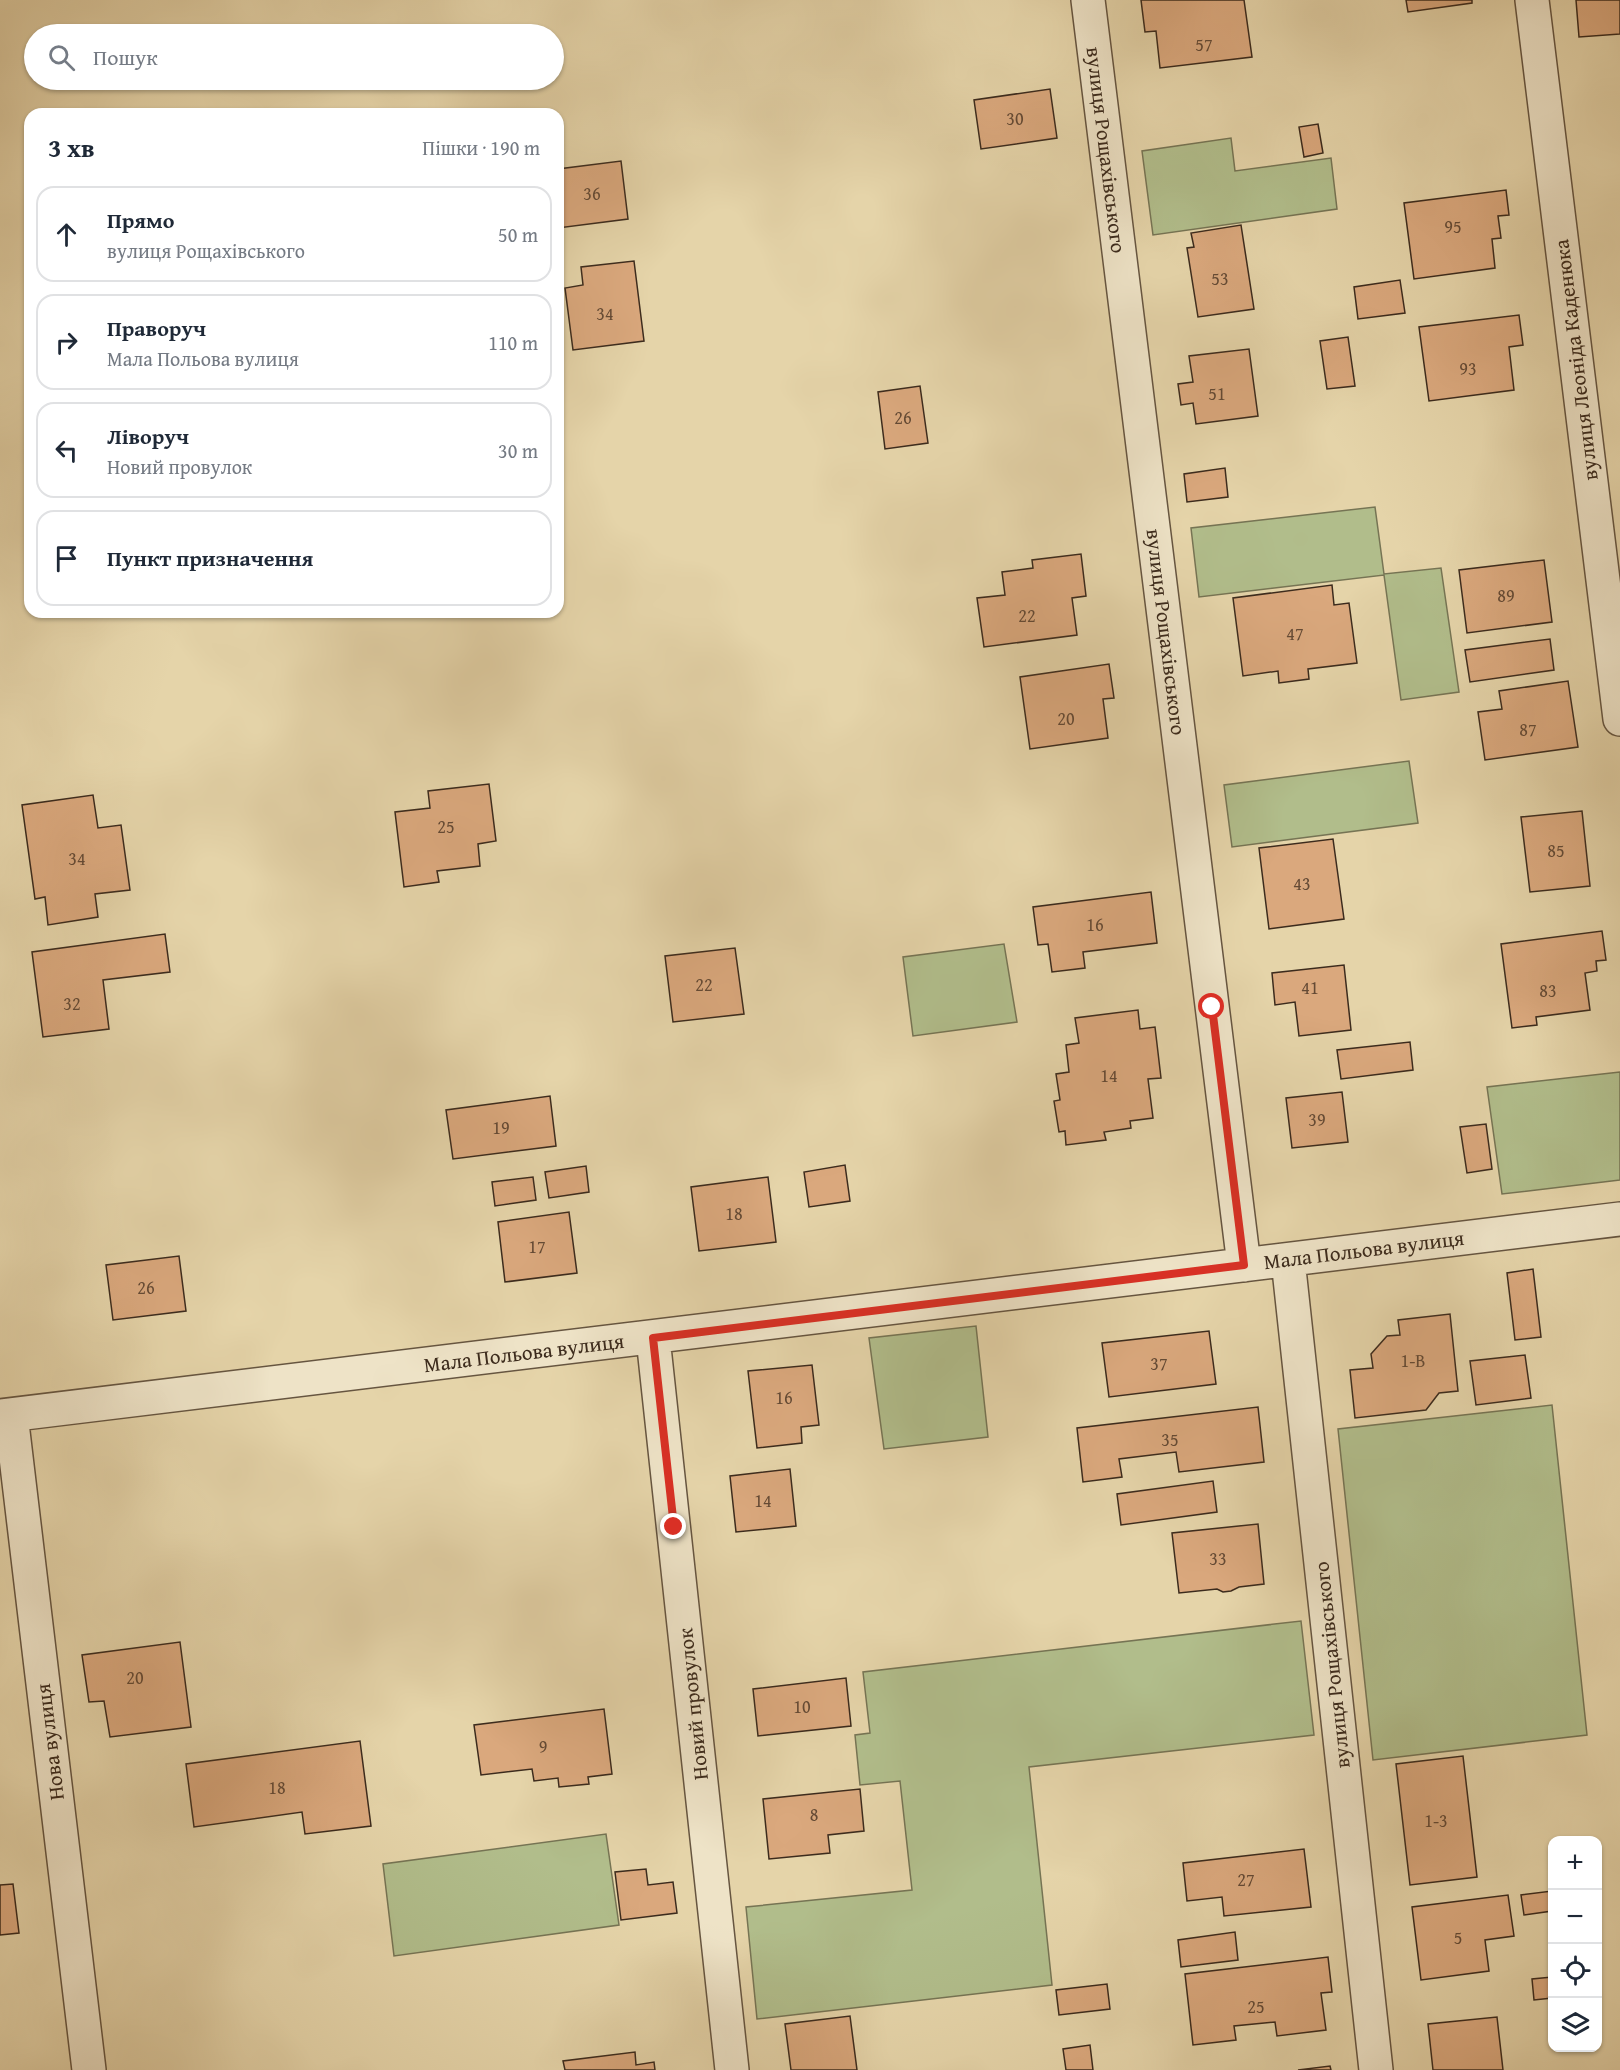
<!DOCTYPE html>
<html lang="uk">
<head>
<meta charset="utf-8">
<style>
  :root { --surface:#fff; --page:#f6f6f7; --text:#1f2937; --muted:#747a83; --line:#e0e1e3 }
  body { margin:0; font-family:"Gentium Book Plus",serif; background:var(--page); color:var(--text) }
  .controls { position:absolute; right:18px; bottom:18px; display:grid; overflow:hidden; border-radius:12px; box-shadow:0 2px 4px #0004 }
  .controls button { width:54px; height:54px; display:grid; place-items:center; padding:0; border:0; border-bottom:2px solid var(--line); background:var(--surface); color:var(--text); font:30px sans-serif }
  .stop { position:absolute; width:18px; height:18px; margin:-14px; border:4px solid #d93025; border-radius:50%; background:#fff }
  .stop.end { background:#d93025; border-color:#fff; box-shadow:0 2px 6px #0008 }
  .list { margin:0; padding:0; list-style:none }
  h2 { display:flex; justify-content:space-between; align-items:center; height:78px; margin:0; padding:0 24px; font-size:26px }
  h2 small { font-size:20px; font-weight:400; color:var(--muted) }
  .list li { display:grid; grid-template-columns:39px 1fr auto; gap:18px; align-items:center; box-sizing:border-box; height:96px; margin:0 12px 12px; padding:0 12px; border:2px solid var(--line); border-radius:18px }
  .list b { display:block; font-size:22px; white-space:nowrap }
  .list p { margin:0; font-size:20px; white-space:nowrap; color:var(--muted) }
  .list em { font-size:20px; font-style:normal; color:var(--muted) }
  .icon { flex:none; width:33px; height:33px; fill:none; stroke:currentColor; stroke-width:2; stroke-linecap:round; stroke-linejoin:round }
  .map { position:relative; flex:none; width:1620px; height:2070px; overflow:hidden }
  .search { position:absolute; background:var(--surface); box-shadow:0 2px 4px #0004; left:24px; top:24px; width:540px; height:66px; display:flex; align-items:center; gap:15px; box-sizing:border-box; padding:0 21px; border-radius:33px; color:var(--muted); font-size:22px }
  .panel { position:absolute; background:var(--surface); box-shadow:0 2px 4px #0004; left:24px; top:108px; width:540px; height:510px; border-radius:18px }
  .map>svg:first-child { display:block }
  .green { fill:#b1bd8b; stroke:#767454; stroke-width:1.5 }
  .building { fill:#daa87d; stroke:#3c2b1d; stroke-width:1.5 }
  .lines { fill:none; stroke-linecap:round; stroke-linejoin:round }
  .minor-casing { stroke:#665540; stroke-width:36 }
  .minor { stroke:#eee3c7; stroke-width:33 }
  .route { stroke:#d93025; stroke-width:8 }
  .labels { text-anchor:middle; stroke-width:4.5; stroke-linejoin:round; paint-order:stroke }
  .number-label { font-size:18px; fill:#644a35 }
  .street-label { font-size:21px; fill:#3c2b1d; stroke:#eee3c7 }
</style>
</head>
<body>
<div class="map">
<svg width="1620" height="2070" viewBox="0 0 1620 2070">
  <rect width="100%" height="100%" fill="#e5d4a9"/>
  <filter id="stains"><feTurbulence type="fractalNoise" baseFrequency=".00333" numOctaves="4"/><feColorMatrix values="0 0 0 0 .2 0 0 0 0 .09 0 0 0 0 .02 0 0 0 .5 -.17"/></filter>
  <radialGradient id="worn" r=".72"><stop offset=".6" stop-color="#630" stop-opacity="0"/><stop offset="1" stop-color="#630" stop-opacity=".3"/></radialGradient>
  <path class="green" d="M 1231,138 L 1235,171 L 1331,158 L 1337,209 L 1153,235 L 1142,151 Z
    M 1375,507 L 1384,574 L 1441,568 L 1459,692 L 1401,700 L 1384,575 L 1199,597 L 1191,528 Z
    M 1409,761 L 1418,823 L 1232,847 L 1224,785 Z
    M 1004,944 L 1017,1022 L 913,1036 L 903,957 Z
    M 1620,1072 L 1620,1180 L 1502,1194 L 1487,1087 Z
    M 976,1326 L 988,1437 L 884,1449 L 869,1338 Z
    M 1552,1405 L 1587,1735 L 1373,1760 L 1338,1429 Z
    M 1301,1621 L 1314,1735 L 1029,1767 L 1052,1985 L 757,2019 L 746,1907 L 912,1890 L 900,1781 L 860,1785 L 855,1735 L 870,1733 L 863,1672 Z
    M 606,1834 L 619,1925 L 394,1956 L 383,1864 Z"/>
  <path class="building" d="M 1141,0 L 1244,0 L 1252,57 L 1160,68 L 1156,31 L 1145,32 Z
    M 1406,0 L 1472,0 L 1472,3 L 1408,12 Z
    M 1576,0 L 1620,0 L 1620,34 L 1579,37 Z
    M 1050,89 L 1057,138 L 981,149 L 974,100 Z
    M 1318,124 L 1323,153 L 1304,157 L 1299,127 Z
    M 621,161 L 628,219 L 558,228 L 558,169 Z
    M 1506,190 L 1509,215 L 1498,216 L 1501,238 L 1492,239 L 1495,268 L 1414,279 L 1404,203 Z
    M 1241,225 L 1254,309 L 1198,317 L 1187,248 L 1194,247 L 1191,233 Z
    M 634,261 L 644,341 L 573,350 L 565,288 L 583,285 L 581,267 Z
    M 1400,280 L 1405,313 L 1358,319 L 1354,287 Z
    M 1519,315 L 1523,345 L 1509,347 L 1514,390 L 1429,401 L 1419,327 Z
    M 1348,337 L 1355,386 L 1327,389 L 1320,341 Z
    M 1249,349 L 1258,416 L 1196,424 L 1193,403 L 1181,405 L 1178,384 L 1193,382 L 1189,356 Z
    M 920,386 L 928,443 L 885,449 L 878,392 Z
    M 1225,468 L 1228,497 L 1187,502 L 1184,474 Z
    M 1081,554 L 1086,596 L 1072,598 L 1077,635 L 984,647 L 977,598 L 1005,595 L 1002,572 L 1033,568 L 1032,560 Z
    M 1544,560 L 1552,622 L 1467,633 L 1459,570 Z
    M 1332,585 L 1334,605 L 1349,603 L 1357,663 L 1308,669 L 1309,679 L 1279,683 L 1278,671 L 1243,676 L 1233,598 Z
    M 1550,639 L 1554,670 L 1470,682 L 1465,650 Z
    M 1109,664 L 1114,698 L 1103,699 L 1108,738 L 1030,749 L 1020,677 Z
    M 1568,681 L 1578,747 L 1485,760 L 1478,712 L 1502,709 L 1499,691 Z
    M 489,784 L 496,841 L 478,844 L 480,866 L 437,871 L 439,882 L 404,887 L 395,812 L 430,808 L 428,791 Z
    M 93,795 L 98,828 L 121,825 L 130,890 L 95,894 L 98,917 L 48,925 L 45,897 L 35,899 L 22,805 Z
    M 1582,811 L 1590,886 L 1530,892 L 1521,817 Z
    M 1333,839 L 1344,919 L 1269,929 L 1259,848 Z
    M 1151,892 L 1157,943 L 1083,952 L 1085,968 L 1052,972 L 1048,944 L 1038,945 L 1033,907 Z
    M 1602,931 L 1606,960 L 1596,961 L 1597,971 L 1585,973 L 1590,1010 L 1536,1017 L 1537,1025 L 1512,1028 L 1501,944 Z
    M 165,934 L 170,972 L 103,980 L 109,1029 L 43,1037 L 32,952 Z
    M 735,948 L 744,1014 L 673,1022 L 665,956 Z
    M 1344,965 L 1351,1030 L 1299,1036 L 1295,1002 L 1275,1005 L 1272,973 Z
    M 1138,1010 L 1140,1029 L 1155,1027 L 1161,1078 L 1148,1079 L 1153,1118 L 1130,1121 L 1131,1128 L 1104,1132 L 1106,1140 L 1066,1145 L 1065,1131 L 1059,1132 L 1054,1101 L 1060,1100 L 1056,1074 L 1069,1072 L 1066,1045 L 1079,1043 L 1075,1018 Z
    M 1410,1042 L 1413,1070 L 1341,1079 L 1337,1050 Z
    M 1342,1092 L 1348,1142 L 1292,1148 L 1286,1098 Z
    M 550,1096 L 556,1146 L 453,1159 L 446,1110 Z
    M 1486,1124 L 1492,1169 L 1467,1173 L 1460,1127 Z
    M 845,1165 L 850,1201 L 809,1207 L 804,1172 Z
    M 586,1166 L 589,1192 L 549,1198 L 545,1172 Z
    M 533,1177 L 536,1200 L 495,1206 L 492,1182 Z
    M 768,1177 L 776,1242 L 699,1251 L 691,1187 Z
    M 569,1212 L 577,1273 L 505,1282 L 498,1222 Z
    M 179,1256 L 186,1311 L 113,1320 L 106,1265 Z
    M 1533,1269 L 1541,1337 L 1515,1340 L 1507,1273 Z
    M 1450,1314 L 1458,1391 L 1439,1393 L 1426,1410 L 1355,1418 L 1350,1370 L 1373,1368 L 1371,1354 L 1387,1336 L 1400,1335 L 1398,1320 Z
    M 1209,1331 L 1216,1384 L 1109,1397 L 1102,1343 Z
    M 1525,1355 L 1531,1398 L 1476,1405 L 1470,1361 Z
    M 812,1365 L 819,1425 L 801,1427 L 802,1443 L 757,1448 L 748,1371 Z
    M 1258,1407 L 1264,1462 L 1179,1472 L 1176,1452 L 1119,1459 L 1122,1477 L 1083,1482 L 1077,1428 Z
    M 790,1469 L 796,1526 L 736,1532 L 730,1476 Z
    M 1213,1481 L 1217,1512 L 1121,1525 L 1117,1494 Z
    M 1258,1524 L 1264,1584 L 1239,1587 L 1231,1591 L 1223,1592 L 1217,1589 L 1179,1593 L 1172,1533 Z
    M 180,1642 L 191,1727 L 110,1737 L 104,1701 L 89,1702 L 82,1655 Z
    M 846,1678 L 851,1726 L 758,1736 L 753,1689 Z
    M 604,1709 L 612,1774 L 588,1777 L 589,1784 L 559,1787 L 558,1778 L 534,1781 L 532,1769 L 481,1775 L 474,1725 Z
    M 360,1741 L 371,1826 L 305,1834 L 302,1812 L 194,1827 L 186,1764 Z
    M 1463,1756 L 1477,1877 L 1410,1885 L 1396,1764 Z
    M 860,1789 L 864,1831 L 828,1835 L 830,1853 L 769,1859 L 763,1799 Z
    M 1304,1849 L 1311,1907 L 1224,1916 L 1222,1897 L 1187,1901 L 1183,1863 Z
    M 646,1869 L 648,1885 L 673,1882 L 677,1913 L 621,1920 L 615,1872 Z
    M 13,1884 L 19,1933 L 0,1935 L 0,1885 Z
    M 1552,1891 L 1552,1911 L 1524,1915 L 1521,1895 Z
    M 1508,1895 L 1514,1936 L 1485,1940 L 1489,1971 L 1421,1980 L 1412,1907 Z
    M 1235,1932 L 1238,1960 L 1181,1967 L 1178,1940 Z
    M 1328,1957 L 1332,1992 L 1321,1993 L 1326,2030 L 1277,2036 L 1275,2022 L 1234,2026 L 1236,2040 L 1193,2045 L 1185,1974 Z
    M 1552,1977 L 1552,1998 L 1534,2000 L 1532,1979 Z
    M 1107,1984 L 1110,2009 L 1059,2015 L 1056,1990 Z
    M 850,2016 L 857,2070 L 791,2070 L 785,2024 Z
    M 1497,2017 L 1503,2070 L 1433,2070 L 1428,2024 Z
    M 1090,2045 L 1093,2070 L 1066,2070 L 1063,2049 Z
    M 635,2052 L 636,2065 L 654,2062 L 655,2070 L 565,2070 L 563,2061 Z
    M 1330,2066 L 1331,2070 L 1298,2070 Z"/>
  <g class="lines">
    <g class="minor-casing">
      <path id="minor" d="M 1088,0 L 1244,1265
        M 1532,0 L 1620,719
        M 1288,1260 L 1376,2070
        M 653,1338 L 732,2070
        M 11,1415 L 89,2070
        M 0,1416 L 1620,1219"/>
    </g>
    <use href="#minor" class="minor"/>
  </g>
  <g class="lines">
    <path class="route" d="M 674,1527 L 653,1338 L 1244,1265 L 1212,1007"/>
  </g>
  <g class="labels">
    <g class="number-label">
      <text x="1204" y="51">57</text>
      <text x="1015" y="125">30</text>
      <text x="592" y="200">36</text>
      <text x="1453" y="233">95</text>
      <text x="1220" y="285">53</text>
      <text x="605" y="320">34</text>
      <text x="1468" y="375">93</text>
      <text x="1217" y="400">51</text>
      <text x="903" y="424">26</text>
      <text x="1506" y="602">89</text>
      <text x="1027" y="622">22</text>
      <text x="1295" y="640">47</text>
      <text x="1066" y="725">20</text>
      <text x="1528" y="736">87</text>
      <text x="446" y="833">25</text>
      <text x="1556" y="857">85</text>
      <text x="77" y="865">34</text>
      <text x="1302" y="890">43</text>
      <text x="1095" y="931">16</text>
      <text x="704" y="991">22</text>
      <text x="1310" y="994">41</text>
      <text x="1548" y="997">83</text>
      <text x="72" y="1010">32</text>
      <text x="1109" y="1082">14</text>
      <text x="1317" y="1126">39</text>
      <text x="501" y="1134">19</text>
      <text x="734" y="1220">18</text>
      <text x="537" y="1253">17</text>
      <text x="146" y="1294">26</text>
      <text x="1413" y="1367">1-В</text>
      <text x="1159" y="1370">37</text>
      <text x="784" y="1404">16</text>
      <text x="1170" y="1446">35</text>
      <text x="763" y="1507">14</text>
      <text x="1218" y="1565">33</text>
      <text x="135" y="1684">20</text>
      <text x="802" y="1713">10</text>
      <text x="543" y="1753">9</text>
      <text x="277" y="1794">18</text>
      <text x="814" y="1821">8</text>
      <text x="1436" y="1827">1-3</text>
      <text x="1246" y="1886">27</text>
      <text x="1458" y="1944">5</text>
      <text x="1256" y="2013">25</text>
    </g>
    <g class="street-label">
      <text transform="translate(1106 150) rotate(83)" y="7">вулиця Рощахівського</text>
      <text transform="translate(1576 360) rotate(-97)" y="7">вулиця Леоніда Каденюка</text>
      <text transform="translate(1166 632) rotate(83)" y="7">вулиця Рощахівського</text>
      <text transform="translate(1364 1250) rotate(-7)" y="7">Мала Польова вулиця</text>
      <text transform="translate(524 1353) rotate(-7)" y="7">Мала Польова вулиця</text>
      <text transform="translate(1332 1665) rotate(-96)" y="7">вулиця Рощахівського</text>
      <text transform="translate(693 1704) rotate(-96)" y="7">Новий провулок</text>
      <text transform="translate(50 1742) rotate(-97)" y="7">Нова вулиця</text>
    </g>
  </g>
  <rect width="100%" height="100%" filter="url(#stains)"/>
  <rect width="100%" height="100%" fill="url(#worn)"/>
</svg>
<div class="controls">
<button>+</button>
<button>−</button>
<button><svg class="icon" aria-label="locate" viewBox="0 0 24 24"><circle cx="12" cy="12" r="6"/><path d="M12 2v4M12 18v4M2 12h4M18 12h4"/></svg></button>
<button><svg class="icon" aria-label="layers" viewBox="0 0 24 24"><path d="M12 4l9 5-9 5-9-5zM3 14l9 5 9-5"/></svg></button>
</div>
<div class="stop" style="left:1212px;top:1007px"></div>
<div class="stop end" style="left:674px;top:1527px"></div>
<div class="search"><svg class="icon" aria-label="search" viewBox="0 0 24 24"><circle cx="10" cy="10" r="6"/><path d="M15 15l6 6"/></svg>Пошук</div>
<section class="panel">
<h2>3 хв<small>Пішки · 190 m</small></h2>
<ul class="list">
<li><svg class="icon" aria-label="ahead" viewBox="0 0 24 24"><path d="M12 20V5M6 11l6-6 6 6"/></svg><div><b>Прямо</b><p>вулиця Рощахівського</p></div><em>50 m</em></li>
<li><svg class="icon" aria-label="right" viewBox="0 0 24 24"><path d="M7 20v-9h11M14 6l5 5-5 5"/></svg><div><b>Праворуч</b><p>Мала Польова вулиця</p></div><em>110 m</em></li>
<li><svg class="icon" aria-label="left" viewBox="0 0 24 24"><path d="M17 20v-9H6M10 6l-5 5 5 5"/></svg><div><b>Ліворуч</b><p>Новий провулок</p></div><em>30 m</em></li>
<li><svg class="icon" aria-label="arrive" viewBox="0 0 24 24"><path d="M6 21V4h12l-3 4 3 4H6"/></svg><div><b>Пункт призначення</b></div></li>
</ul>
</section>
</div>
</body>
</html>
